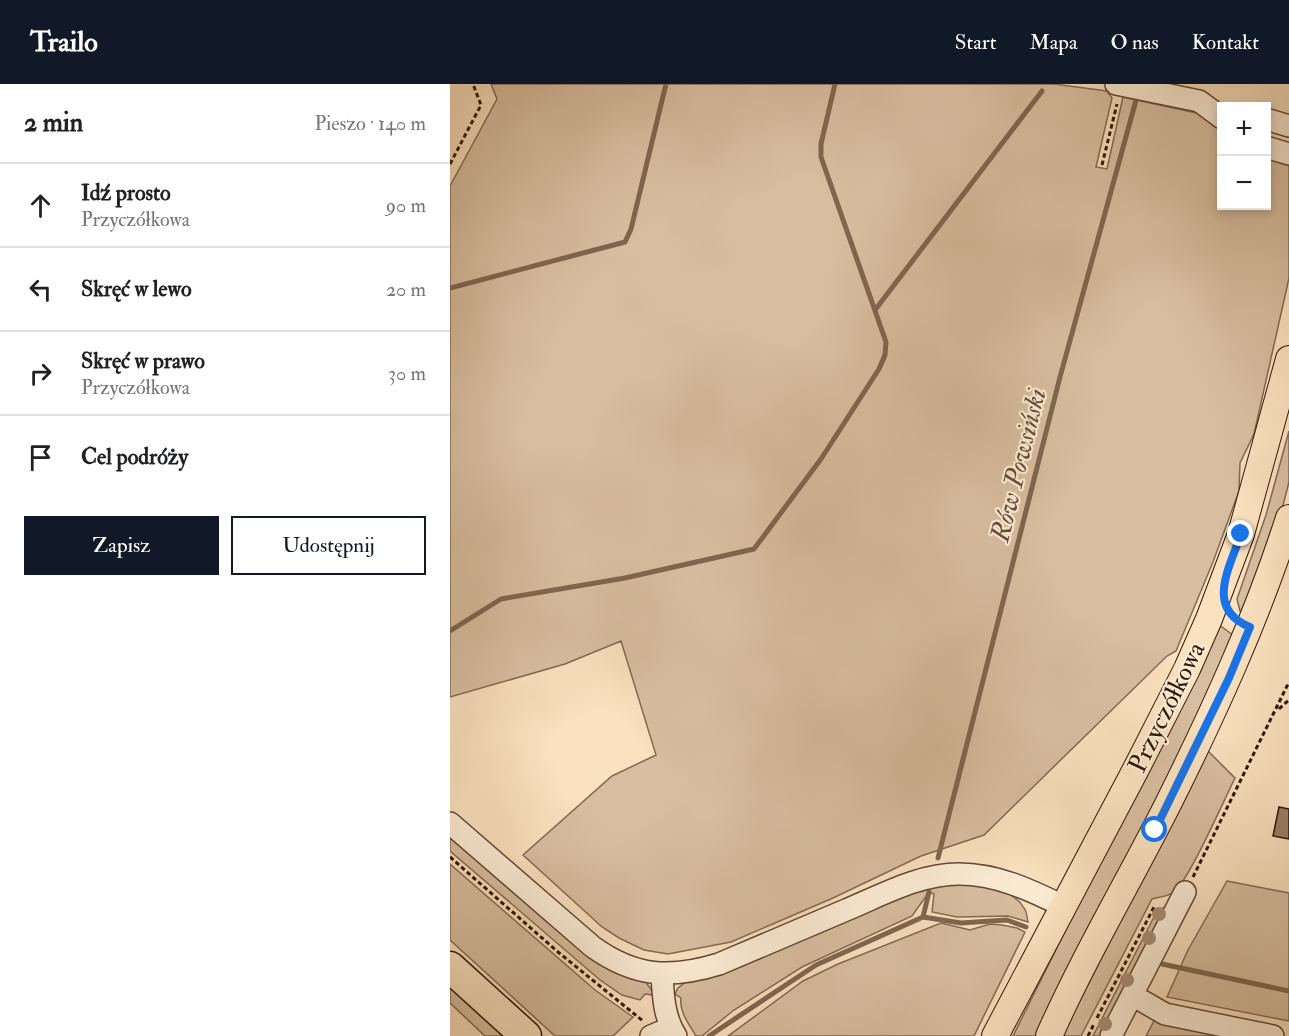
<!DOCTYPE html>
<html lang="pl">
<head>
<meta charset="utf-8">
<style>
  :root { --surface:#fff; --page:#f2f2f2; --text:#202124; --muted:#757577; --line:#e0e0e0; --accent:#111827 }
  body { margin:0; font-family:"IM FELL Double Pica",serif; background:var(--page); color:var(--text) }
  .controls { position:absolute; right:18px; top:18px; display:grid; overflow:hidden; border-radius:0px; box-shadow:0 3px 9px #0003 }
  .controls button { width:54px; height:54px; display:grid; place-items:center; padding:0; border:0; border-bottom:2px solid var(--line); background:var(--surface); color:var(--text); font:30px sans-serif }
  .stop { position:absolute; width:18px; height:18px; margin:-14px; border:4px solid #1a73e8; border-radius:50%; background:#fff }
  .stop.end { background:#1a73e8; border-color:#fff; box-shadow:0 2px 6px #0008 }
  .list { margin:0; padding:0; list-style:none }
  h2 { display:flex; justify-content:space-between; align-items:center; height:78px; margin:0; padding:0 24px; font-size:26px }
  h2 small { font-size:20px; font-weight:400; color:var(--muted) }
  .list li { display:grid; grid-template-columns:39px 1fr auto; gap:18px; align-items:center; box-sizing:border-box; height:84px; padding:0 24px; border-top:2px solid var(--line) }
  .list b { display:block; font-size:22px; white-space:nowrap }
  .list p { margin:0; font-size:20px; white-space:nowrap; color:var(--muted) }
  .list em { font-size:20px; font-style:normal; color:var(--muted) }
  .actions { display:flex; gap:12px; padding:18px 24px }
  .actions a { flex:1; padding:14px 0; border:2px solid var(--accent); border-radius:0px; text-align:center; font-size:21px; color:var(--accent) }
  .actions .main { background:var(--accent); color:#fff }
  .icon { flex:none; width:33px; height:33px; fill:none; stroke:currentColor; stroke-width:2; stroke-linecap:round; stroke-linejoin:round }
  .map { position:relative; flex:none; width:839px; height:952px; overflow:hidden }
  header { display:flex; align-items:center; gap:36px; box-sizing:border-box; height:84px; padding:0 30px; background:var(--accent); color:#fff }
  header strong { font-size:28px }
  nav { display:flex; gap:33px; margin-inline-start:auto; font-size:21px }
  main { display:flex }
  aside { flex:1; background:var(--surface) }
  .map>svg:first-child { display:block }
  .green { fill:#d8bea0; stroke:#846a53; stroke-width:1.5 }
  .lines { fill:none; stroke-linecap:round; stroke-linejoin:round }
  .stream { stroke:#80664f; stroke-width:5 }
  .building { fill:#998066; stroke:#301606; stroke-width:1.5 }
  .minor-casing { stroke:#624934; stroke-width:24 }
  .major-casing { stroke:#301606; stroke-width:28 }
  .highway-casing { stroke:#301606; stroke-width:33 }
  .path { stroke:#301606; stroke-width:3; stroke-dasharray:4.5 3; stroke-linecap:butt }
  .minor { stroke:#fcecd5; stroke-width:21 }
  .major { stroke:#fae1bf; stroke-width:26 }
  .highway { stroke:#fae1bf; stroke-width:30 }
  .tree { fill:#a68d73 }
  .route { stroke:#1a73e8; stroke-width:8 }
  .labels { text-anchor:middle; stroke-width:4.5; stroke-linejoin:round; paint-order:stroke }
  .street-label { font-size:26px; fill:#301606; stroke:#fcecd5 }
  .water-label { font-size:27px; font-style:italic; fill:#654c37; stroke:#fcecd5 }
</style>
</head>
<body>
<header>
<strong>Trailo</strong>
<nav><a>Start</a><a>Mapa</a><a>O nas</a><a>Kontakt</a></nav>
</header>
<main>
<aside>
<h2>2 min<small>Pieszo · 140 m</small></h2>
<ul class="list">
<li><svg class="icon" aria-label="ahead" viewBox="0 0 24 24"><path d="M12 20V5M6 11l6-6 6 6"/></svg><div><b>Idź prosto</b><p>Przyczółkowa</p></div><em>90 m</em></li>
<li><svg class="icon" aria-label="left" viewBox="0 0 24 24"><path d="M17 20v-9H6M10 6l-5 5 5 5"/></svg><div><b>Skręć w lewo</b></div><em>20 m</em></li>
<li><svg class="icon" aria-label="right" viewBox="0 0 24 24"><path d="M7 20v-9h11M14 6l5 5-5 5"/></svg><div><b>Skręć w prawo</b><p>Przyczółkowa</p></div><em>30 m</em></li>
<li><svg class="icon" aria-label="arrive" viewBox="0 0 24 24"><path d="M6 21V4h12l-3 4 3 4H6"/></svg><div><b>Cel podróży</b></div></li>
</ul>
<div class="actions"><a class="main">Zapisz</a><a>Udostępnij</a></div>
</aside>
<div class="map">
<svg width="839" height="952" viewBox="0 0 839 952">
  <rect width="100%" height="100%" fill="#fae1bf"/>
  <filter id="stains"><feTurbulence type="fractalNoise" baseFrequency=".00333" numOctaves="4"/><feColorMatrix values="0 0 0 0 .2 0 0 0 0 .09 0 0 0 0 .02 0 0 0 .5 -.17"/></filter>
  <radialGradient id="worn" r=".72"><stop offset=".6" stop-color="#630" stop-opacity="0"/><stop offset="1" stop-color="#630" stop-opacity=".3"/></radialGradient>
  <path class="green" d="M 41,0 L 604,0 L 657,7 L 662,14 L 646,83 L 657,85 L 673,13 L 765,33 L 771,39 L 772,122 L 816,122 L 817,70 L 839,78 L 839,194 L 804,350 L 790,379 L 789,407 L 763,478 L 726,567 L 717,572 L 534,751 L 471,772 L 383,814 L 281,858 L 218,870 L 194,866 L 169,854 L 152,843 L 73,771 L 162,692 L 206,671 L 171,557 L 115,580 L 0,613 L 0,102 L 47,15 Z
    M 839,347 L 839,398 L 832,425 L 794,527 L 790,527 L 787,515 L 816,431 Z
    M 768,540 L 787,554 L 716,701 L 587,952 L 563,952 Z
    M 757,666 L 785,694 C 775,714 738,798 724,808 C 717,813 709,813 702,815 L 631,952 L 612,952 Z
    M 0,749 L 194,896 L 201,905 L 203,911 L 195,910 L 190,916 L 172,911 L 150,896 L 0,767 Z
    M 0,780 L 145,906 L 183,933 L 163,952 L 105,952 L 0,856 Z
    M 777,797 L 839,809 L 839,937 L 717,913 L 738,866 Z
    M 493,799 C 516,801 561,800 574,824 C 577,827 577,834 578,838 L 558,832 L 507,833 L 482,828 L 484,810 L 479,808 L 462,832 L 352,883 L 284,926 L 252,952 L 246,952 C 239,940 229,928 231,914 L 225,910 L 228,904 L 237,897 L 473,805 Z
    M 721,821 L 653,952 L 643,952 L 705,831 L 708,826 Z
    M 491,839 L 520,846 L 540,840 L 552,841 L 567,844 L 575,848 L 524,952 L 278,952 L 353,897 L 388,880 Z
    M 0,898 L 61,952 L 35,952 L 0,919 Z
    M 705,935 L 786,952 L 696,952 Z"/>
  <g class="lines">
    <path class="stream" d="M 0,204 L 175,158 L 181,145 L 216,0
      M 425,226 L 592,7
      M 0,547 L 51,515 L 175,494 L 304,465 L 371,375 L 429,285 L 435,271 L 436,258 L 371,73 L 371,60 L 385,0
      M 488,774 L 610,293 L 688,9
      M 473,833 L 479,808
      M 712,880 L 839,907
      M 259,952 L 366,881 L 473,833 L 511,839 L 557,836 L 576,843"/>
  </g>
  <path class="building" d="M 829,723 L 839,725 L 839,755 L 823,752 Z"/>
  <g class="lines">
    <g class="minor-casing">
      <path id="minor" d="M 666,0 L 749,17 L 772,34
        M 816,35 L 839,42
        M 816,63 L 839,70
        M 0,739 L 143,863 C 185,893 220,895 269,880 C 312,862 354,844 396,826 C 432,811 469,790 509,790 C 547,790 580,806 613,822
        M 212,890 C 213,911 214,934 226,952
        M 682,911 L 715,930 L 823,952
        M 201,952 L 220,944
        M 661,952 L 735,808"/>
    </g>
    <g class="major-casing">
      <path id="major" d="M 545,952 L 686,685 L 737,585 L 759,535 L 791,450 L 839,275
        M 599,952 C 634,873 678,799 717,722 C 764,628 807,534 839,434"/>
    </g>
    <g class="highway-casing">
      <path id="highway" d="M 0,883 L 76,952"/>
    </g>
    <path class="path" d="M 0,80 L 31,21 L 23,0
      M 652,81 L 667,20
      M 829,625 L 839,616
      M 0,773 L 108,868 L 193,937
      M 743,793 L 839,598
      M 647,934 L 704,823
      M 638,952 L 644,940"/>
    <use href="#minor" class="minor"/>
    <use href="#major" class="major"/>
    <use href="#highway" class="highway"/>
  </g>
  <g class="tree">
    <circle cx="709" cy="830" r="7"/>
    <circle cx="699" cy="854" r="7"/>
    <circle cx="677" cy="896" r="7"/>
    <circle cx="655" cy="940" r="7"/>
  </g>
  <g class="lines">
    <path class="route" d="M 705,746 L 779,594 L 800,543 C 755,525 779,485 791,450"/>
  </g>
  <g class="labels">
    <g class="street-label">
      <text transform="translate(716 623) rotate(-64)" y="9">Przyczółkowa</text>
    </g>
    <g class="water-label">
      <text transform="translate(568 381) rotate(-76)" y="9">Rów Powsiński</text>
    </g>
  </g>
  <rect width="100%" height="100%" filter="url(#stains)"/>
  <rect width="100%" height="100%" fill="url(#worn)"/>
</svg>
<div class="controls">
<button>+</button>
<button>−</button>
</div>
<div class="stop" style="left:705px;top:746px"></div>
<div class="stop end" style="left:791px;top:450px"></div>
</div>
</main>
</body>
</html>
